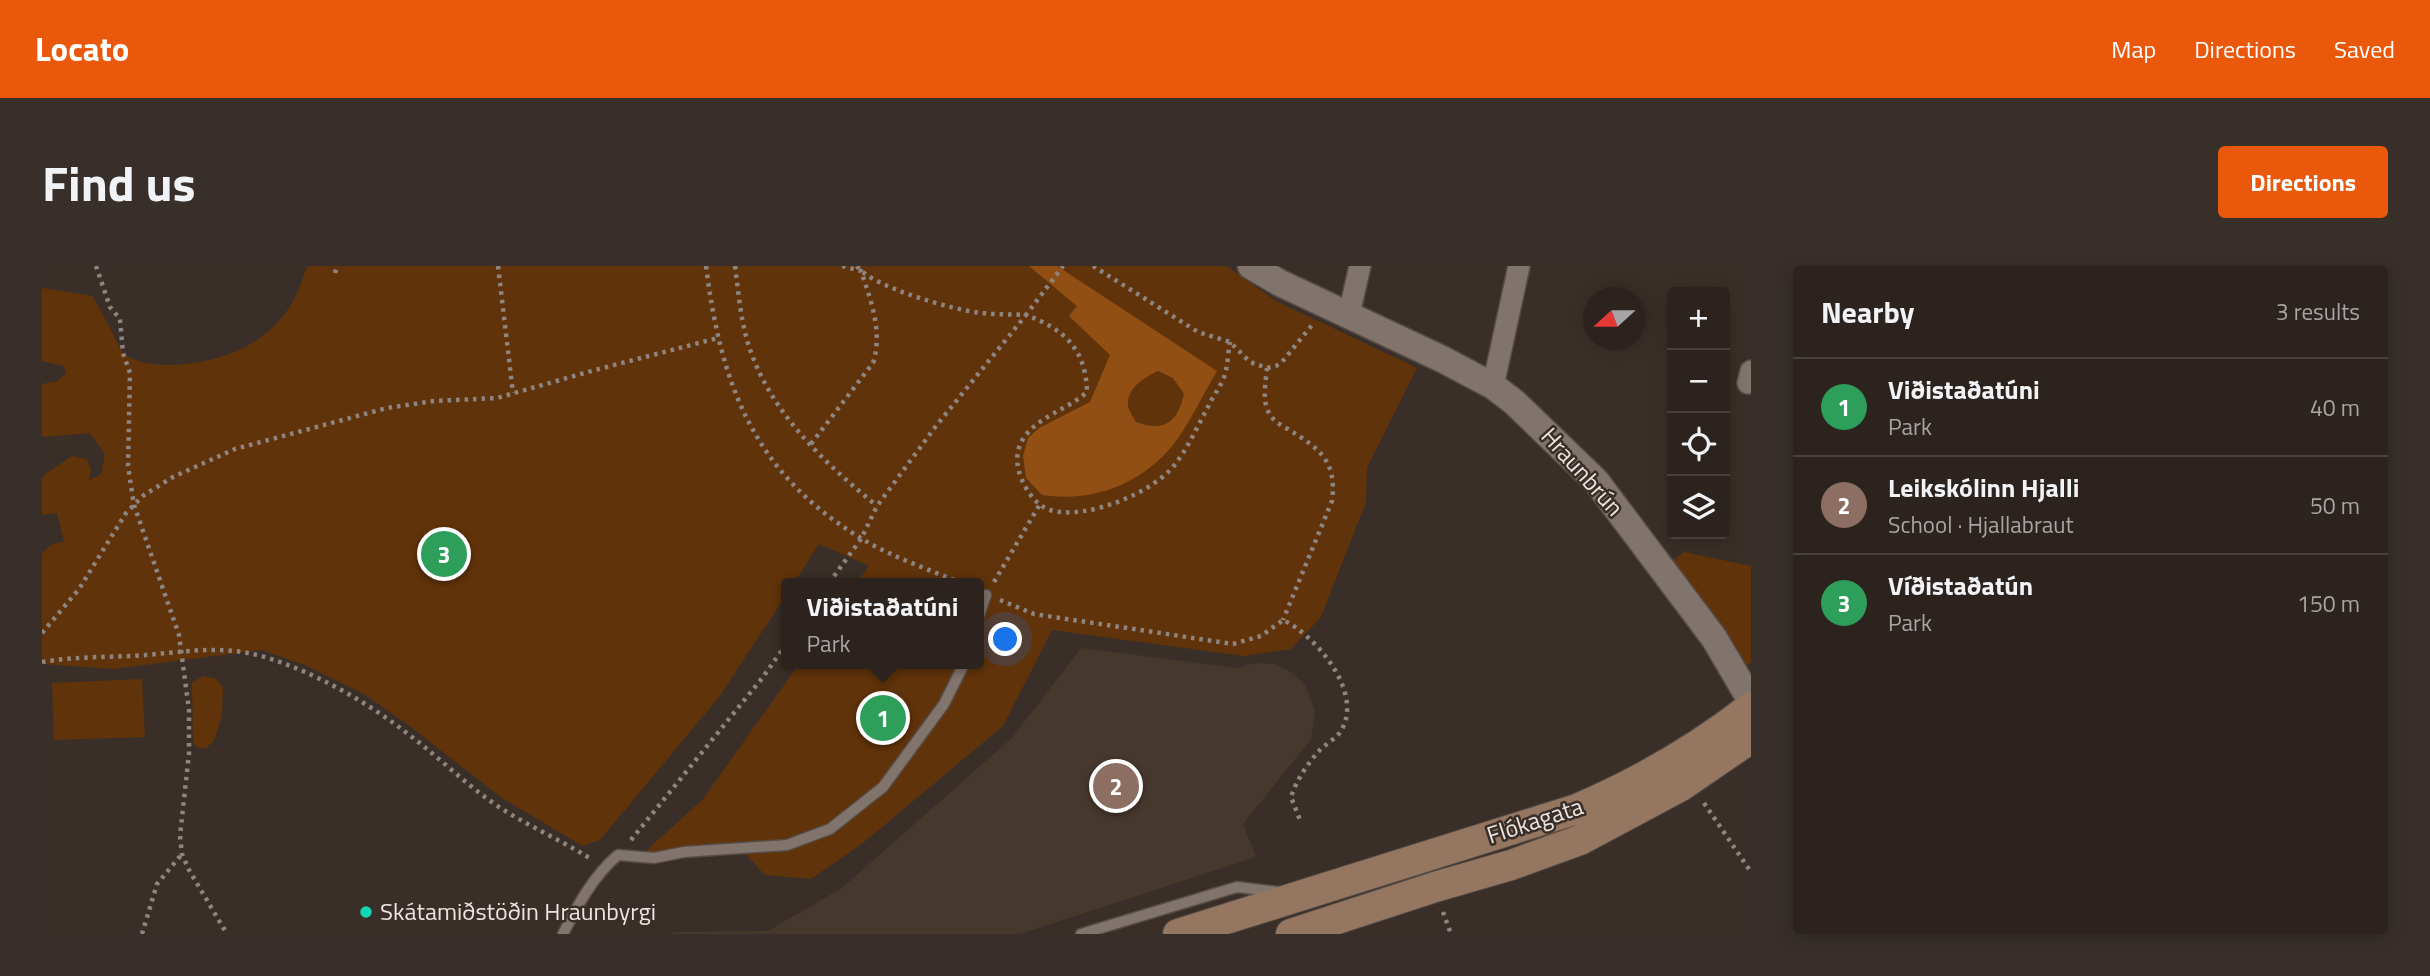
<!DOCTYPE html>
<html lang="en">
<head>
<meta charset="utf-8">
<style>
  :root { --surface:#2c231e; --page:#382f2b; --text:#f1f3f6; --muted:#a6a4a4; --line:#48403c; --accent:#ea580c }
  body { margin:0; font-family:"Titillium Web",sans-serif; background:var(--page); color:var(--text) }
  .controls { position:absolute; right:21px; top:21px; display:grid; overflow:hidden; border-radius:7px; box-shadow:0 4px 18px #0003 }
  .controls button { width:63px; height:63px; display:grid; place-items:center; padding:0; border:0; border-bottom:2px solid var(--line); background:var(--surface); color:var(--text); font:35px sans-serif }
  .compass { position:absolute; left:1541px; top:21px; width:63px; height:63px; border-radius:50%; background:var(--surface); box-shadow:0 4px 18px #0003; rotate:249deg }
  .you { position:absolute; left:964px; top:374px; width:24px; height:24px; margin:-18px; border:5px solid #fff; border-radius:50%; background:#1a73e8; box-shadow:0 0 0 10px #1a73e833 }
  .badge { display:grid; place-items:center; width:46px; height:46px; border-radius:50%; background:var(--accent); color:#fff; font-size:23px; font-weight:700 }
  .pin { position:absolute; translate:-50% -50%; border:4px solid #fff; box-shadow:0 2px 7px #0006 }
  .popup { position:absolute; left:739px; top:312px; width:203px; height:91px; box-sizing:border-box; display:grid; place-content:center; border-radius:7px; background:var(--surface); filter:drop-shadow(0 2px 5px #0005); font-size:23px; white-space:nowrap; color:var(--muted) }
  .popup b { font-size:26px; color:var(--text) }
  .popup::after { content:''; position:absolute; left:50%; top:100%; margin-left:-14px; border:14px solid transparent; border-top-color:var(--surface) }
  .list { margin:0; padding:0; list-style:none }
  h2 { display:flex; justify-content:space-between; align-items:center; height:91px; margin:0; padding:0 28px; font-size:30px }
  h2 small { font-size:23px; font-weight:400; color:var(--muted) }
  .list li { display:grid; grid-template-columns:46px 1fr auto; gap:21px; align-items:center; box-sizing:border-box; height:98px; padding:0 28px; border-top:2px solid var(--line) }
  .list b { display:block; font-size:26px; white-space:nowrap }
  .list p { margin:0; font-size:23px; white-space:nowrap; color:var(--muted) }
  .list em { font-size:23px; font-style:normal; color:var(--muted) }
  .icon { flex:none; width:38px; height:38px; fill:none; stroke:currentColor; stroke-width:2; stroke-linecap:round; stroke-linejoin:round }
  .map { position:relative; flex:none; width:1709px; height:668px; overflow:hidden; border-radius:7px }
  header { display:flex; align-items:center; gap:42px; box-sizing:border-box; height:98px; padding:0 35px; background:var(--accent); color:#fff }
  header strong { font-size:33px }
  nav { display:flex; gap:38px; margin-inline-start:auto; font-size:24px }
  .intro { display:flex; align-items:center; justify-content:space-between; box-sizing:border-box; height:168px; padding:0 42px }
  h1 { margin:0; font-size:49px }
  .button { padding:18px 32px; border-radius:7px; background:var(--accent); color:#fff; font-size:24px; font-weight:700 }
  main { display:flex; gap:42px; padding:0 42px }
  aside { flex:1; background:var(--surface); border-radius:7px; box-shadow:0 4px 18px #0003 }
  .map>svg:first-child { display:block }
  .built { fill:#47382d }
  .green { fill:#61330a }
  .water { fill:#924f14; fill-rule:evenodd }
  .lines { fill:none; stroke-linecap:round; stroke-linejoin:round }
  .service-casing { stroke:#564c46; stroke-width:13 }
  .minor-casing { stroke:#564c46; stroke-width:24 }
  .tertiary-casing { stroke:#564c46; stroke-width:29 }
  .secondary-casing { stroke:#564c46; stroke-width:32 }
  .path { stroke:#8e8580; stroke-width:4.5; stroke-dasharray:3.5 5; stroke-linecap:butt }
  .service { stroke:#81746c; stroke-width:10 }
  .minor { stroke:#81746c; stroke-width:21 }
  .tertiary { stroke:#81746c; stroke-width:26 }
  .secondary { stroke:#957660; stroke-width:30 }
  .poi-dot { fill:#12d5b4; stroke:#3a2f28; stroke-width:2.5 }
  .labels { text-anchor:middle; stroke-width:5; stroke-linejoin:round; paint-order:stroke }
  .street-label { font-size:24px; fill:#ebe4e0; stroke:#3a2f28 }
  .poi-label { font-size:24px; fill:#ebe4e0; stroke:#3a2f28; text-anchor:start }
</style>
</head>
<body>
<header>
<strong>Locato</strong>
<nav><a>Map</a><a>Directions</a><a>Saved</a></nav>
</header>
<div class="intro"><h1>Find us</h1><a class="button">Directions</a></div>
<main>
<div class="map">
<svg width="1709" height="668" viewBox="0 0 1709 668">
  <rect width="100%" height="100%" fill="#3a2f28"/>
  <path class="built" d="M 1039,382 L 1195,402 L 1214,397 L 1232,398 L 1249,406 L 1263,419 L 1273,445 L 1269,473 L 1201,558 L 1214,591 L 978,668 L 627,668 L 635,666 L 726,665 L 800,622 L 970,472 Z"/>
  <path class="green" d="M 265,0 L 1185,0 L 1234,35 L 1375,102 L 1325,202 L 1324,236 L 1279,351 L 1249,383 L 1202,390 L 1010,364 L 961,460 L 821,577 L 769,613 L 723,609 L 703,587 L 682,578 L 592,596 L 661,533 L 757,398 L 937,398 L 937,317 L 815,317 L 827,300 L 777,278 L 752,317 L 745,317 L 745,328 L 677,431 L 558,574 L 540,580 L 460,532 L 365,458 L 322,428 L 265,400 L 220,384 L 71,403 L 0,398 L 0,287 L 9,279 L 22,275 L 15,247 L 0,249 L 0,213 L 2,209 L 30,190 L 45,193 L 49,204 L 47,214 L 59,208 L 63,188 L 48,167 L 0,171 L 0,118 L 16,115 L 24,107 L 22,100 L 0,95 L 0,22 L 51,30 L 81,87 C 109,110 182,96 210,77 C 219,72 228,64 235,57 C 250,42 259,20 265,0 Z
    M 1642,286 L 1709,300 L 1709,397 L 1700,404 L 1629,296 Z
    M 162,410 L 175,413 L 181,422 L 180,450 L 172,475 L 164,482 L 156,482 L 151,477 L 150,416 Z
    M 100,413 L 103,471 L 12,474 L 10,417 Z"/>
  <path class="water" d="M 987,0 L 1015,0 L 1175,105 C 1162,127 1151,150 1137,171 C 1105,216 1054,237 1000,229 L 984,212 L 981,190 L 986,172 L 997,162 L 1048,136 L 1068,89 L 1027,50 L 1035,40 ZM 1116,105 L 1131,112 L 1142,128 C 1136,155 1123,167 1094,156 C 1092,152 1087,145 1086,140 C 1084,122 1103,111 1116,105 Z"/>
  <g class="lines">
    <g class="service-casing">
      <path id="service" d="M 937,350 L 944,329
        M 521,668 C 535,640 552,609 576,589 L 612,592 L 642,586 L 745,579 L 788,563 L 841,521 L 902,438 L 922,398
        M 1039,668 L 1195,621 L 1236,626"/>
    </g>
    <g class="minor-casing">
      <path id="minor" d="M 1307,48 L 1318,0
        M 1706,117 L 1709,105
        M 1451,120 L 1477,0"/>
    </g>
    <g class="tertiary-casing">
      <path id="tertiary" d="M 1209,0 L 1238,17 L 1400,93 L 1451,120 L 1472,136 L 1554,215 L 1672,372 L 1709,435"/>
    </g>
    <g class="secondary-casing">
      <path id="secondary" d="M 1136,668 L 1535,543 C 1598,516 1655,483 1709,441
        M 1249,668 L 1393,621 L 1469,599 L 1538,574 L 1639,520 L 1709,472"/>
    </g>
    <path class="path" d="M 54,0 L 68,41 L 78,53 L 81,87 L 88,107 L 86,200 L 92,239 L 137,369 L 147,444 L 147,487 L 138,570 L 140,588 L 147,604 L 185,668
      M 456,0 L 471,127
      M 664,0 C 679,118 711,206 817,271 C 847,290 886,303 919,317
      M 693,0 C 697,30 699,61 710,89 C 733,151 785,199 835,240
      M 815,0 C 829,21 915,45 940,47 C 955,49 969,48 984,49 L 1021,0
      M 1051,0 L 1156,66 L 1188,76 L 1208,96 L 1225,102 L 1234,100 L 1240,96 L 1270,59
      M 293,7 L 295,0
      M 1225,102 C 1224,115 1220,132 1226,145 C 1230,154 1238,159 1246,163 C 1278,183 1295,195 1290,235 L 1241,354
      M 769,178 L 831,97 C 841,66 829,35 819,5 L 800,0
      M 952,316 L 998,238
      M 787,317 L 819,273 L 835,240 L 894,160 L 984,49 C 1022,63 1044,83 1045,126 C 1025,144 996,150 981,173 C 973,186 974,200 980,214 C 985,226 995,240 1008,244 C 1043,255 1114,226 1134,197 C 1147,180 1156,159 1166,141 C 1171,130 1180,119 1183,108 C 1186,98 1186,86 1188,76
      M 958,334 L 992,348 L 1191,378 L 1219,370 L 1241,354 C 1273,369 1321,425 1300,463 C 1295,473 1284,477 1277,485 C 1266,497 1254,515 1249,531 L 1258,554
      M 0,367 L 37,323 L 84,247 L 102,229 L 131,211 L 193,183 L 345,142 L 392,135 L 455,132 L 553,104 L 676,72
      M 0,396 C 30,391 60,391 90,390 C 139,387 178,377 226,392 C 276,408 325,436 366,468 C 397,491 424,519 457,541 C 486,560 519,574 549,593
      M 1662,537 L 1709,606
      M 589,574 L 721,411 L 745,377
      M 1401,646 L 1409,668
      M 100,668 L 115,618 L 140,588"/>
    <use href="#service" class="service"/>
    <use href="#minor" class="minor"/>
    <use href="#tertiary" class="tertiary"/>
    <use href="#secondary" class="secondary"/>
  </g>
  <circle class="poi-dot" cx="324" cy="646" r="7"/>
  <g class="labels">
    <g class="street-label">
      <text transform="translate(1540 206) rotate(48)" y="8">Hraunbrún</text>
      <text transform="translate(1493 555) rotate(-18)" y="8">Flókagata</text>
    </g>
    <g class="poi-label">
      <text x="338" y="654">Skátamiðstöðin Hraunbyrgi</text>
    </g>
  </g>
</svg>
<div class="controls">
<button>+</button>
<button>−</button>
<button><svg class="icon" aria-label="locate" viewBox="0 0 24 24"><circle cx="12" cy="12" r="6"/><path d="M12 2v4M12 18v4M2 12h4M18 12h4"/></svg></button>
<button><svg class="icon" aria-label="layers" viewBox="0 0 24 24"><path d="M12 4l9 5-9 5-9-5zM3 14l9 5 9-5"/></svg></button>
</div>
<svg class="compass" viewBox="-18 -18 36 36"><path d="M0-13l5 13h-10z" fill="#e53935"/><path d="M0 13l5-13h-10z" fill="#a6a4a4"/></svg>
<div class="you"></div>
<div class="pin badge" style="left:841px;top:452px;background:#2e9e5b">1</div>
<div class="popup"><b>Viðistaðatúni</b>Park</div>
<div class="pin badge" style="left:1074px;top:520px;background:#8d6e63">2</div>
<div class="pin badge" style="left:402px;top:288px;background:#2e9e5b">3</div>
</div>
<aside>
<h2>Nearby<small>3 results</small></h2>
<ul class="list">
<li><span class="badge" style="background:#2e9e5b">1</span><div><b>Viðistaðatúni</b><p>Park</p></div><em>40 m</em></li>
<li><span class="badge" style="background:#8d6e63">2</span><div><b>Leikskólinn Hjalli</b><p>School · Hjallabraut</p></div><em>50 m</em></li>
<li><span class="badge" style="background:#2e9e5b">3</span><div><b>Víðistaðatún</b><p>Park</p></div><em>150 m</em></li>
</ul>
</aside>
</main>
</body>
</html>
